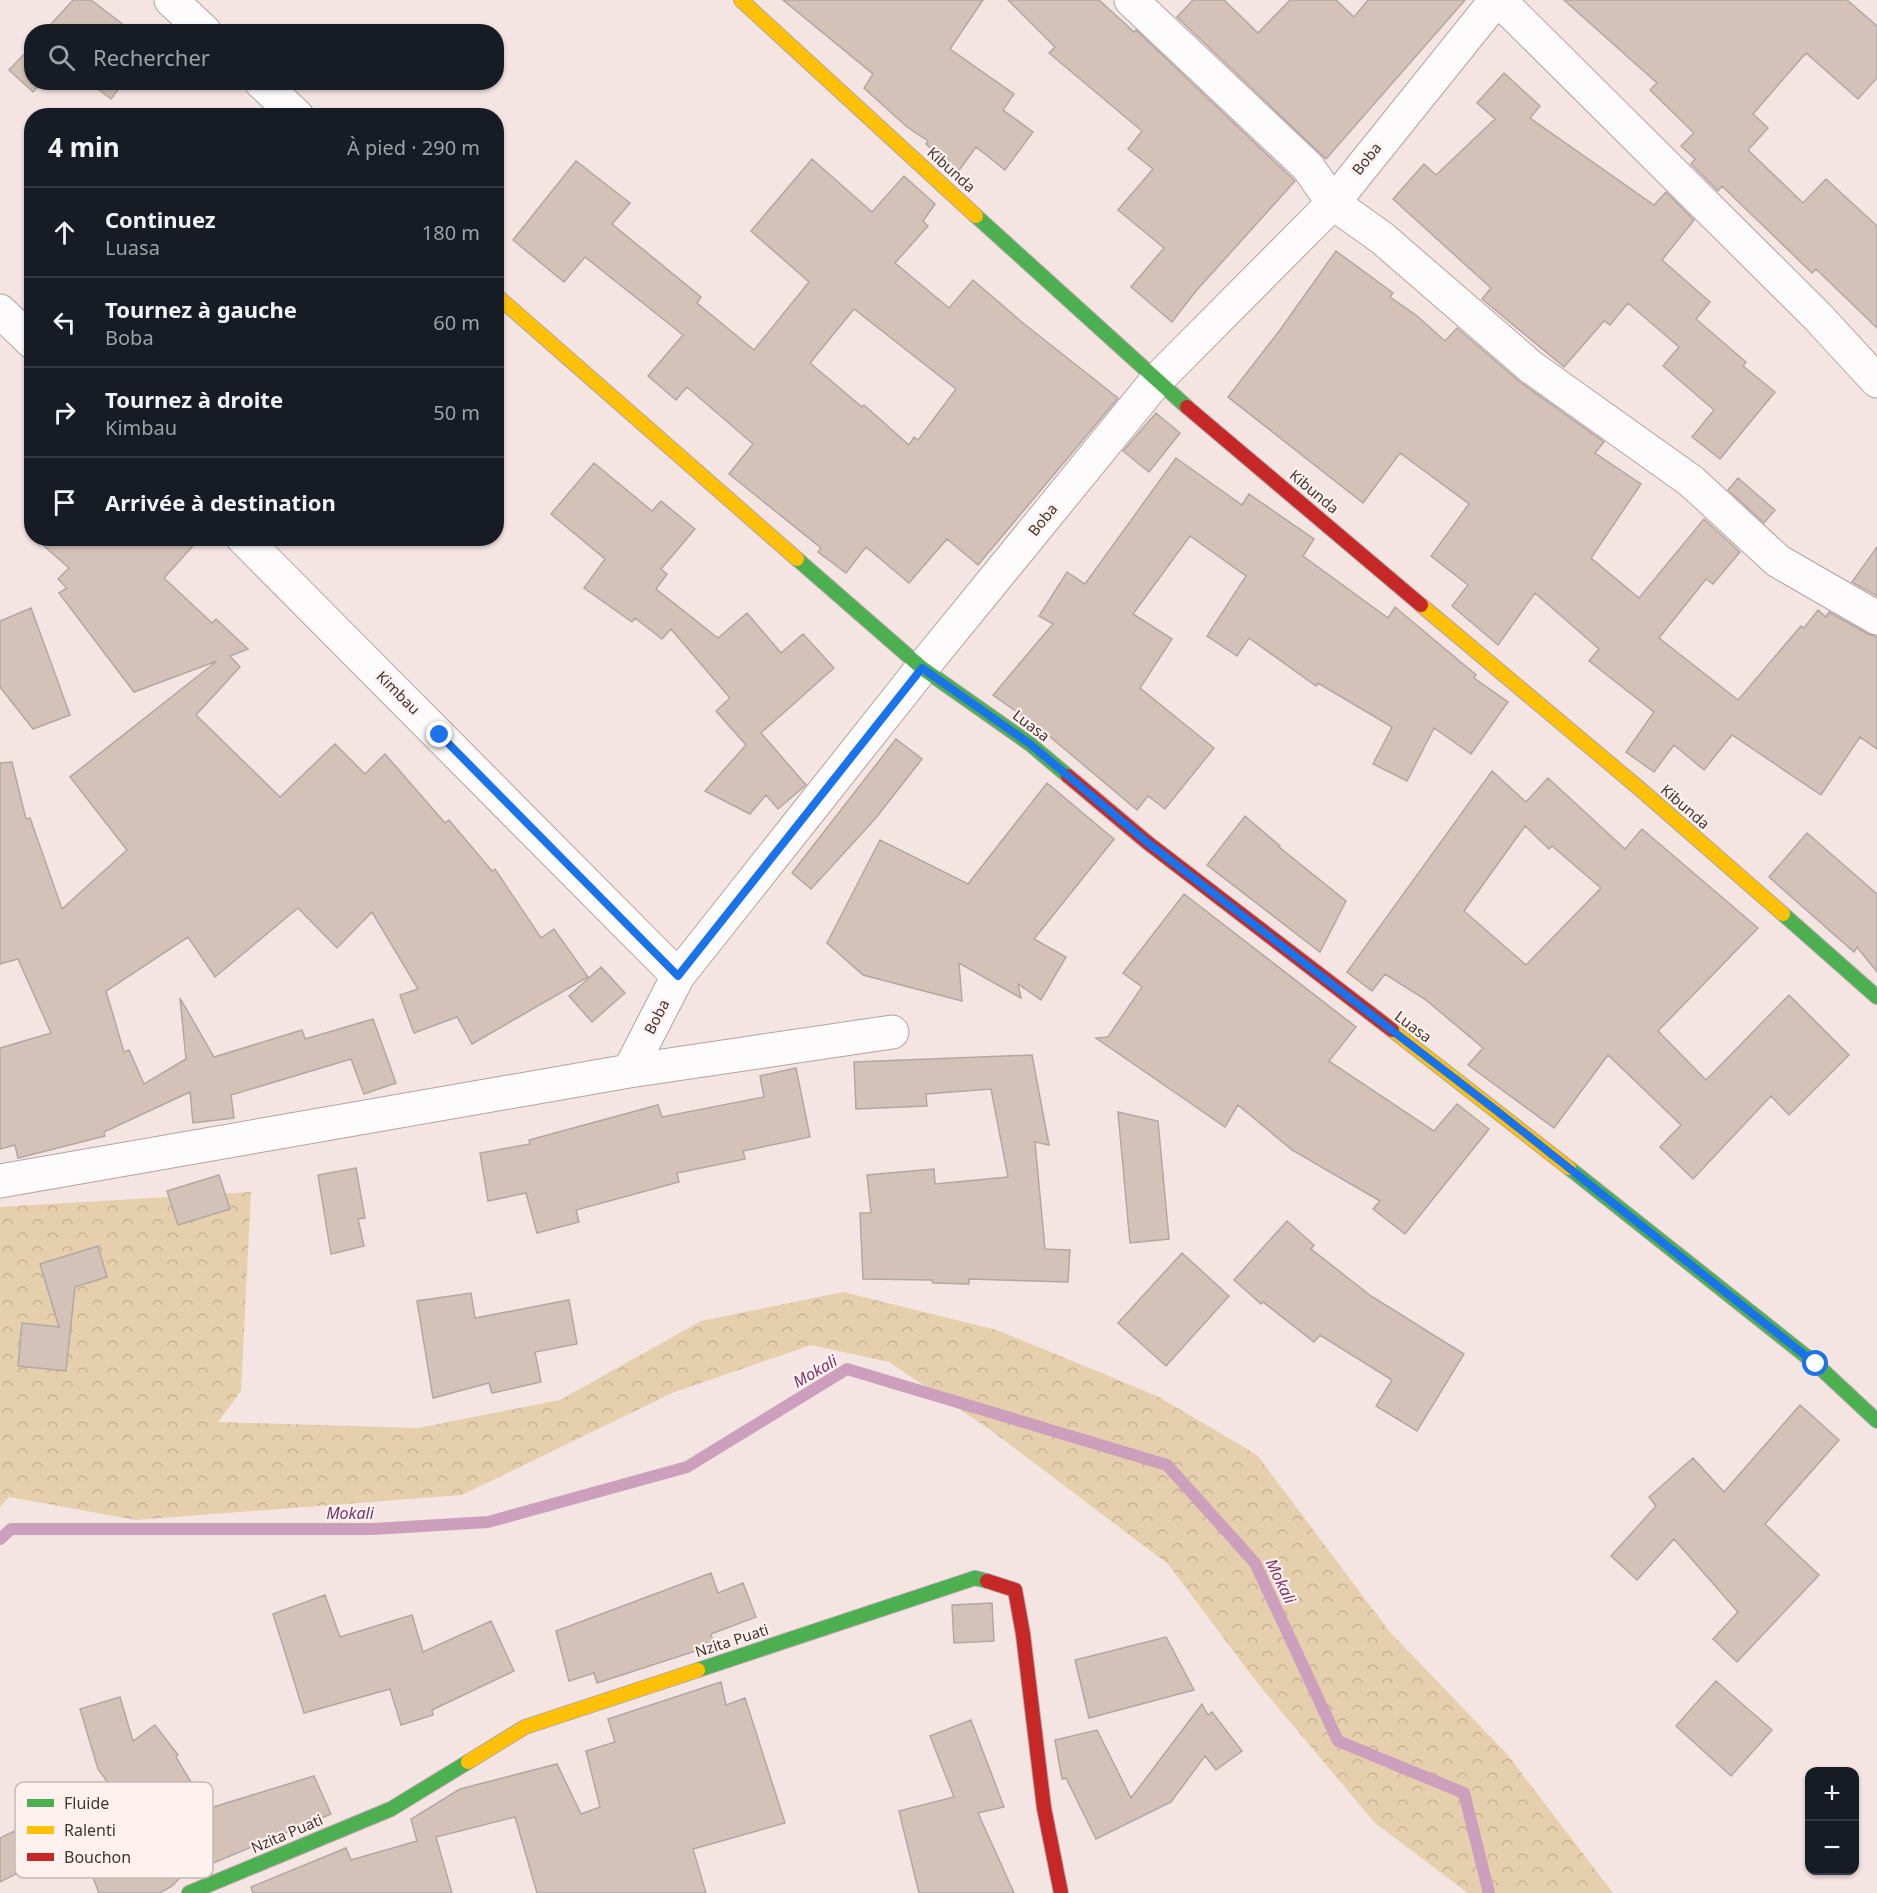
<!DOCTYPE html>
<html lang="fr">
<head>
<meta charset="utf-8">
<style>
  :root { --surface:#171b24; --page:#20242c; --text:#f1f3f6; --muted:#9ea1a6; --line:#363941 }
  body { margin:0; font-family:"Noto Sans",sans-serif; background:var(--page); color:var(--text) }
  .controls { position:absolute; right:18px; bottom:18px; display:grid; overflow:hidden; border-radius:12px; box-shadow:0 2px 4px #0004 }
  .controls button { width:54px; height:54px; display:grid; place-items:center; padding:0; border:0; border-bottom:2px solid var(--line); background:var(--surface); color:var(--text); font:30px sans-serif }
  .stop { position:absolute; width:18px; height:18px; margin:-14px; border:4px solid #1a73e8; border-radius:50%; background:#fff }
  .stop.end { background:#1a73e8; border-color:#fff; box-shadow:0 2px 6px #0008 }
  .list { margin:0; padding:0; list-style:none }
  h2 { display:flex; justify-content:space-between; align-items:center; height:78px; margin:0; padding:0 24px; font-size:26px }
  h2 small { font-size:20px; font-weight:400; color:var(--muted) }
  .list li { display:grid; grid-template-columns:39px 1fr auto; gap:18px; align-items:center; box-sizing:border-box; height:90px; padding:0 24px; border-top:2px solid var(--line) }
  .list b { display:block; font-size:22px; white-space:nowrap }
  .list p { margin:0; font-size:20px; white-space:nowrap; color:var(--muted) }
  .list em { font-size:20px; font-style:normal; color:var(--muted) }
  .icon { flex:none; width:33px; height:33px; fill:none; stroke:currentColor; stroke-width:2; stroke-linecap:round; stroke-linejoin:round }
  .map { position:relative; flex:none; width:1877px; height:1893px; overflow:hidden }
  .search { position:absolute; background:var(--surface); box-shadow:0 2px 4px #0004; left:24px; top:24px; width:480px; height:66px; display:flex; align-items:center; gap:15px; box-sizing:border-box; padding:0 21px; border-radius:24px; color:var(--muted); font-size:22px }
  .panel { position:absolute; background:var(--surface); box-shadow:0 2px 4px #0004; left:24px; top:108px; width:480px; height:438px; border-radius:24px }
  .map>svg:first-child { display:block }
  .forest { fill:url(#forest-crowns) }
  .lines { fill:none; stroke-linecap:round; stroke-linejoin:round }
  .stream { stroke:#cca0bc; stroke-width:12 }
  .building { fill:#d4c2b8; stroke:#b2a7a2; stroke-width:1.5; fill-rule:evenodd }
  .street-casing { stroke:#b1a4a2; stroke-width:35 }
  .fast-casing { stroke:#b1a4a2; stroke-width:16 }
  .slow-casing { stroke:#b1a4a2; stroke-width:16 }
  .jam-casing { stroke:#b1a4a2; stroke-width:16 }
  .street { stroke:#fdfbfb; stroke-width:33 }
  .fast { stroke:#4caf50; stroke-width:14 }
  .slow { stroke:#ffc107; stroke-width:14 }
  .jam { stroke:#c62828; stroke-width:14 }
  .route { stroke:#1a73e8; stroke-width:8 }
  .labels { text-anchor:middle; stroke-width:4.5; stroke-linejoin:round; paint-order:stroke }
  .street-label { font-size:15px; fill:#413431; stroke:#fff1ee }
  .water-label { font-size:16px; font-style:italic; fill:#793369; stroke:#fff1ee }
  .key { fill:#fff1ee; stroke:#c6b8b5; stroke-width:1.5 }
  .key-label { font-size:16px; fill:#413431 }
</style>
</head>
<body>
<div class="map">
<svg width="1877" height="1893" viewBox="0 0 1877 1893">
  <defs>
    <pattern id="forest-crowns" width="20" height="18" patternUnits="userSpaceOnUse" patternTransform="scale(1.5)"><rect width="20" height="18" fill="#e6cfac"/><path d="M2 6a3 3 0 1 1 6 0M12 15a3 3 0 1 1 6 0" fill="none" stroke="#c6b294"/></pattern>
  </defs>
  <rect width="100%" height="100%" fill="#f4e5e2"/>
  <path class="forest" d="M 251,1192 L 241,1391 L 218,1422 L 418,1428 L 560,1400 L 701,1321 L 843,1292 L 997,1330 L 1157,1396 L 1257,1455 L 1389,1631 L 1507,1754 L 1613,1893 L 1468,1893 L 1375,1823 L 1259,1685 L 1168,1564 L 989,1429 L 889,1362 L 811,1345 L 672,1393 L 462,1495 L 136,1520 L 9,1497 L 0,1507 L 0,1207 Z"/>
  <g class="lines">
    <path class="stream" d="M 0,1539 L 11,1529 L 373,1529 L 488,1522 L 687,1467 L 847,1369 L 1167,1465 L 1255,1563 L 1338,1741 L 1464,1793 L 1489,1893"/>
  </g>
  <path class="building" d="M 73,0 L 91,0 L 133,32 L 44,32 Z
    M 783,0 L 983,0 L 950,49 L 1014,94 L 1003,110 L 1033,132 L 1005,170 L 976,147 L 957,173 L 926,144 L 928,141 L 907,127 L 864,88 L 873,74 Z
    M 1008,0 L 1099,0 L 1134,32 L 1136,30 L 1295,181 L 1196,291 L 1172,322 L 1131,287 L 1164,248 L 1118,210 L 1153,169 L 1128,149 L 1142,131 L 1049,53 L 1055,47 Z
    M 1193,0 L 1224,0 L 1258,33 L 1290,0 L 1336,0 L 1354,17 L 1368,0 L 1465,0 L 1326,159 L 1177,17 Z
    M 1564,0 L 1847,0 L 1877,26 L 1877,78 L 1858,99 L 1806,53 L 1753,114 L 1768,128 L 1748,150 L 1803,203 L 1826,179 L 1877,226 L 1877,328 L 1816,269 L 1812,273 L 1722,186 L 1718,191 L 1691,164 L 1695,159 L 1681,146 L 1694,133 L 1650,90 L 1657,83 Z
    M 32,46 L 32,82 L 42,82 L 33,92 L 9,70 Z
    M 1504,73 L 1540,106 L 1530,118 L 1654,205 L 1666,192 L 1694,220 L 1662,260 L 1710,302 L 1696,319 L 1746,362 L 1743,366 L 1775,392 L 1720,459 L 1692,437 L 1714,410 L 1663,366 L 1679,347 L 1628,303 L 1610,325 L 1604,321 L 1564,367 L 1482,299 L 1491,288 L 1393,199 L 1424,164 L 1436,175 L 1495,119 L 1477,103 Z
    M 89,82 L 124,82 L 111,99 Z
    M 812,159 L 872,212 L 904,176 L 935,204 L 923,221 L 928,226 L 895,263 L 949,308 L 973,280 L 1023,323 L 1118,398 L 978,565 L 947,539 L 909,583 L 866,547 L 846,573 L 818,552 L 821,548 L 729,474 L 753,444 L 687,387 L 676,400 L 648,376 L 683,335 L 585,257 L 564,282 L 513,240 L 576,161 L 630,203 L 612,224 L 701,297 L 697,303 L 754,350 L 809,282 L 751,231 ZM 854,309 L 956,389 L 918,440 L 914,437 L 909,445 L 864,405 L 862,407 L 810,363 Z
    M 1336,251 L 1393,293 L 1390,297 L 1416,315 L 1445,341 L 1457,328 L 1520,382 L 1604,442 L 1595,453 L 1641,484 L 1591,558 L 1639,598 L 1704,519 L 1740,552 L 1713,584 L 1706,579 L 1659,638 L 1738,700 L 1801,626 L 1804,628 L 1818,610 L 1826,617 L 1829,612 L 1868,634 L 1877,637 L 1877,749 L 1860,737 L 1821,795 L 1732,735 L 1704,770 L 1674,745 L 1654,772 L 1626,752 L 1654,712 L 1589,661 L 1599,649 L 1535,593 L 1498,645 L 1452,606 L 1468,585 L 1431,556 L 1469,504 L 1400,453 L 1363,503 L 1228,397 L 1280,330 Z
    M 1156,413 L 1180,433 L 1149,472 L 1123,451 Z
    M 1176,458 L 1242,505 L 1249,494 L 1314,539 L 1303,556 L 1388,618 L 1395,607 L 1476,675 L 1474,678 L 1508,702 L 1471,754 L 1434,728 L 1407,781 L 1373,764 L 1392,727 L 1318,683 L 1316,686 L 1249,638 L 1237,656 L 1207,636 L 1246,576 L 1190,536 L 1133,614 L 1172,639 L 1140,688 L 1214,748 L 1165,809 L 1148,796 L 1137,810 L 1042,730 L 993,695 L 1053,624 L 1039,616 L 1067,572 L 1085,584 Z
    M 594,463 L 652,511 L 661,501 L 695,529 L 661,569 L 667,574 L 656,589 L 718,638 L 747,613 L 781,653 L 803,634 L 834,668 L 761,733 L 806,785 L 778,809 L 766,795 L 750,814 L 705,791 L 746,745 L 716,711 L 730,698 L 671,629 L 662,639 L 635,618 L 632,622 L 584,588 L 605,559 L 551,514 Z
    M 1738,478 L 1775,510 L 1764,523 L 1728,490 Z
    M 35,538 L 200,538 L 164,578 L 212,623 L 216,619 L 248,649 L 230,656 L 240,667 L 196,715 L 280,797 L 335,744 L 365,774 L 385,754 L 445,823 L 449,820 L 492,871 L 495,869 L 541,938 L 554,929 L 588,977 L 472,1044 L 457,1017 L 414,1033 L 400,995 L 418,989 L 372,912 L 337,948 L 298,908 L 215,977 L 188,937 L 106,991 L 124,1052 L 129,1050 L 144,1084 L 186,1059 L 180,998 L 214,1057 L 302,1030 L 305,1039 L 373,1019 L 396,1083 L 364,1094 L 351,1059 L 231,1095 L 234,1118 L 193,1123 L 190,1092 L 104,1132 L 105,1136 L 18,1158 L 15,1145 L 0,1149 L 0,1048 L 51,1033 L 18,959 L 0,964 L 0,763 L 12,762 L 26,819 L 30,818 L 62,909 L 127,850 L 70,777 L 217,661 L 134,692 L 59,593 L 67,588 L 58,579 L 69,568 Z
    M 1877,547 L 1877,596 L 1852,582 Z
    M 31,608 L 70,715 L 33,729 L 0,687 L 0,621 Z
    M 896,739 L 922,759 L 875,819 L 811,889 L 792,873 Z
    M 1492,771 L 1526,802 L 1548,778 L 1625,849 L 1642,829 L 1758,928 L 1658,1031 L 1706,1080 L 1789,995 L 1849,1055 L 1789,1115 L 1771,1096 L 1693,1179 L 1660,1147 L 1681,1125 L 1608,1055 L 1554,1128 L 1468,1065 L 1483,1048 L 1426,1000 L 1385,974 L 1372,991 L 1347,972 ZM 1525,826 L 1549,849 L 1552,846 L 1601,888 L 1526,965 L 1464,911 Z
    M 1047,783 L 1114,839 L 1034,939 L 1066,957 L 1041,1000 L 1018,984 L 1021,998 L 959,963 L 962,1001 L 863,975 L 827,943 L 880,840 L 968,884 Z
    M 1245,816 L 1280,846 L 1279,847 L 1346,901 L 1320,952 L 1207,865 Z
    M 1807,833 L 1877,894 L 1877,972 L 1857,947 L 1854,952 L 1769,877 Z
    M 1184,894 L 1356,1027 L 1329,1061 L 1434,1131 L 1457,1104 L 1489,1129 L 1405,1234 L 1373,1209 L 1380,1201 L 1292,1150 L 1238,1105 L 1225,1127 L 1096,1038 L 1108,1037 L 1142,987 L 1123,973 Z
    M 601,967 L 625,993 L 592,1022 L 569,996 Z
    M 1032,1055 L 1049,1145 L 1035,1142 L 1045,1249 L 1070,1250 L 1068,1282 L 969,1279 L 969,1284 L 933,1283 L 932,1280 L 863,1279 L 860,1213 L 871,1213 L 867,1175 L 934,1169 L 935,1184 L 1008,1177 L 991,1089 L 926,1094 L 927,1106 L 856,1109 L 854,1062 Z
    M 796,1068 L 810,1137 L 743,1151 L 745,1159 L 677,1173 L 679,1182 L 576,1210 L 579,1222 L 537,1233 L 526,1193 L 488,1201 L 480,1153 L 530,1144 L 529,1140 L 658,1105 L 662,1117 L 764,1097 L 760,1076 Z
    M 1118,1112 L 1158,1121 L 1169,1239 L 1130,1243 Z
    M 356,1168 L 365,1218 L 358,1219 L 364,1246 L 331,1254 L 318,1175 Z
    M 219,1175 L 230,1209 L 178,1225 L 167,1191 Z
    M 1287,1221 L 1314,1245 L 1311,1249 L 1371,1296 L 1464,1354 L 1417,1431 L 1376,1406 L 1392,1380 L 1320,1335 L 1314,1342 L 1263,1302 L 1261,1304 L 1234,1280 Z
    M 98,1246 L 107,1277 L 75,1287 L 66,1371 L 18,1366 L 22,1323 L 59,1327 L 40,1264 Z
    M 1182,1253 L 1229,1296 L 1166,1366 L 1118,1323 Z
    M 471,1293 L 475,1318 L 569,1300 L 577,1344 L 535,1352 L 541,1382 L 492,1393 L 489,1383 L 433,1398 L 417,1301 Z
    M 1800,1405 L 1839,1440 L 1765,1524 L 1819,1575 L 1737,1662 L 1713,1639 L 1738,1612 L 1674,1539 L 1637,1580 L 1611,1556 L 1656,1506 L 1649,1497 L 1693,1458 L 1724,1492 Z
    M 711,1573 L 718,1593 L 743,1583 L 756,1617 L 711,1634 L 714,1645 L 597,1683 L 594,1673 L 569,1681 L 556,1631 Z
    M 325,1595 L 340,1637 L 412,1615 L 423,1652 L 491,1621 L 514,1671 L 432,1710 L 433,1715 L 401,1725 L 390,1689 L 304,1713 L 273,1614 Z
    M 992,1603 L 994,1641 L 954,1643 L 952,1605 Z
    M 1166,1637 L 1194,1690 L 1089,1718 L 1075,1660 Z
    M 1716,1681 L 1772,1730 L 1731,1776 L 1676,1726 Z
    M 721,1682 L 726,1705 L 745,1698 L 785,1823 L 693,1849 L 706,1893 L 537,1893 L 515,1817 L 436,1837 L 452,1893 L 253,1893 L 251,1887 L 346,1848 L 351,1860 L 417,1841 L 411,1819 L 460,1789 L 557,1764 L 581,1814 L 600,1807 L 586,1751 L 615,1742 L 608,1719 Z
    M 120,1697 L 133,1741 L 155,1725 L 178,1755 L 176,1757 L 207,1809 L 314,1776 L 331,1814 L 182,1876 L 172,1886 L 160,1893 L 99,1893 L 79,1842 L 0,1882 L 0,1838 L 29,1824 L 32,1829 L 114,1791 L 98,1769 L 80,1709 Z
    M 1202,1704 L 1208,1715 L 1212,1712 L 1242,1751 L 1216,1770 L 1205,1756 L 1171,1802 L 1096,1839 L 1066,1778 L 1062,1779 L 1055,1740 L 1097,1730 L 1131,1798 Z
    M 971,1720 L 1004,1807 L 978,1813 L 1014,1893 L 919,1893 L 899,1811 L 954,1797 L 930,1736 Z"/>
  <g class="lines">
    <g class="street-casing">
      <path id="street" d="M 171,0 L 205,32
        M 1131,0 L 1308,167 L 1333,203 L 1382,238 L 1531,367 L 1691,481 L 1778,561 L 1877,618
        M 1499,0 L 1818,317 L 1877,381
        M 261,82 L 297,116
        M 0,311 L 32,342
        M 243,538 L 678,976
        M 629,1071 L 678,976 L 922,668 L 1156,381 L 1333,203 L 1496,0
        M 0,1181 L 629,1071 L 892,1032"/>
    </g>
    <g class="fast-casing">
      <path id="fast" d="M 976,216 L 1187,407
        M 797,559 L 922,668 L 1030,744 L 1068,776
        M 1783,914 L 1877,997
        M 1569,1168 L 1816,1364 L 1877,1421
        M 698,1670 L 975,1578 L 987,1581
        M 189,1893 L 391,1809 L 468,1762"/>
    </g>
    <g class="slow-casing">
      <path id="slow" d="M 741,0 L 976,216
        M 496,295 L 797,559
        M 1421,605 L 1640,789 L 1783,914
        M 1392,1030 L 1569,1168
        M 468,1762 L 525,1727 L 698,1670"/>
    </g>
    <g class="jam-casing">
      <path id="jam" d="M 1187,407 L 1421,605
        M 1068,776 L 1148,843 L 1392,1030
        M 987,1581 L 1015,1590 L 1023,1634 L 1044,1808 L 1061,1893"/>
    </g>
    <use href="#street" class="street"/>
    <use href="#fast" class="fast"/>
    <use href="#slow" class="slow"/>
    <use href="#jam" class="jam"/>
  </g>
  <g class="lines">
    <path class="route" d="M 440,735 L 678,976 L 922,668 L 1030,744 L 1148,843 L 1497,1111 L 1816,1364"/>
  </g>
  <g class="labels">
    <g class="street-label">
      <text transform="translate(1367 159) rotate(-51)" y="5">Boba</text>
      <text transform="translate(951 170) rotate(42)" y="5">Kibunda</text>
      <text transform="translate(1314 492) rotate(40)" y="5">Kibunda</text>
      <text transform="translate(1043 520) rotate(-51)" y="5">Boba</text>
      <text transform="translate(398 693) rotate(45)" y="5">Kimbau</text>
      <text transform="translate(1031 726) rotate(37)" y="5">Luasa</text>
      <text transform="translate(1685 807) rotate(41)" y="5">Kibunda</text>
      <text transform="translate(657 1017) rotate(-63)" y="5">Boba</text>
      <text transform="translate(1413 1027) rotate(37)" y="5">Luasa</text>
      <text transform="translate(732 1641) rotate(-18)" y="5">Nzita Puati</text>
      <text transform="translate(287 1834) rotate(-23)" y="5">Nzita Puati</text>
    </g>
    <g class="water-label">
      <text transform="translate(815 1371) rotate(-30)" y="6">Mokali</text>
      <text x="350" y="1519">Mokali</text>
      <text transform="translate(1281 1581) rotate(64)" y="6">Mokali</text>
    </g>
  </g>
  <rect x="15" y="1782" width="198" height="96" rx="9" class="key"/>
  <rect x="27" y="1799" width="27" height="8" fill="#4caf50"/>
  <rect x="27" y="1826" width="27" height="8" fill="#ffc107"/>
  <rect x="27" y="1853" width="27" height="8" fill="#c62828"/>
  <g class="key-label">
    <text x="64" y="1809">Fluide</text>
    <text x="64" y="1836">Ralenti</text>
    <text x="64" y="1863">Bouchon</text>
  </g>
</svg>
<div class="controls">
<button>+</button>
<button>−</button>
</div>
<div class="stop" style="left:1816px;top:1364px"></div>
<div class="stop end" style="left:440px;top:735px"></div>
<div class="search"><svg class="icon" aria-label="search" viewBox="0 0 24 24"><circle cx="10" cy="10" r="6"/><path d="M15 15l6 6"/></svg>Rechercher</div>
<section class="panel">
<h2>4 min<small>À pied · 290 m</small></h2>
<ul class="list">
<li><svg class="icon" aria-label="ahead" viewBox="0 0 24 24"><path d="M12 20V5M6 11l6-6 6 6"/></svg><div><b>Continuez</b><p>Luasa</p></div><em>180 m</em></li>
<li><svg class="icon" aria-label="left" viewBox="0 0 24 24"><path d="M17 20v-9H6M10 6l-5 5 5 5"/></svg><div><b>Tournez à gauche</b><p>Boba</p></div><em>60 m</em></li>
<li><svg class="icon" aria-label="right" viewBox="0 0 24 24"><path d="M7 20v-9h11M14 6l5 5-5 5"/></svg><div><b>Tournez à droite</b><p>Kimbau</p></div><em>50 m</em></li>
<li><svg class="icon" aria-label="arrive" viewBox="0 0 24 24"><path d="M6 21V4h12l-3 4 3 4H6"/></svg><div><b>Arrivée à destination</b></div></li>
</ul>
</section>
</div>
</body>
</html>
